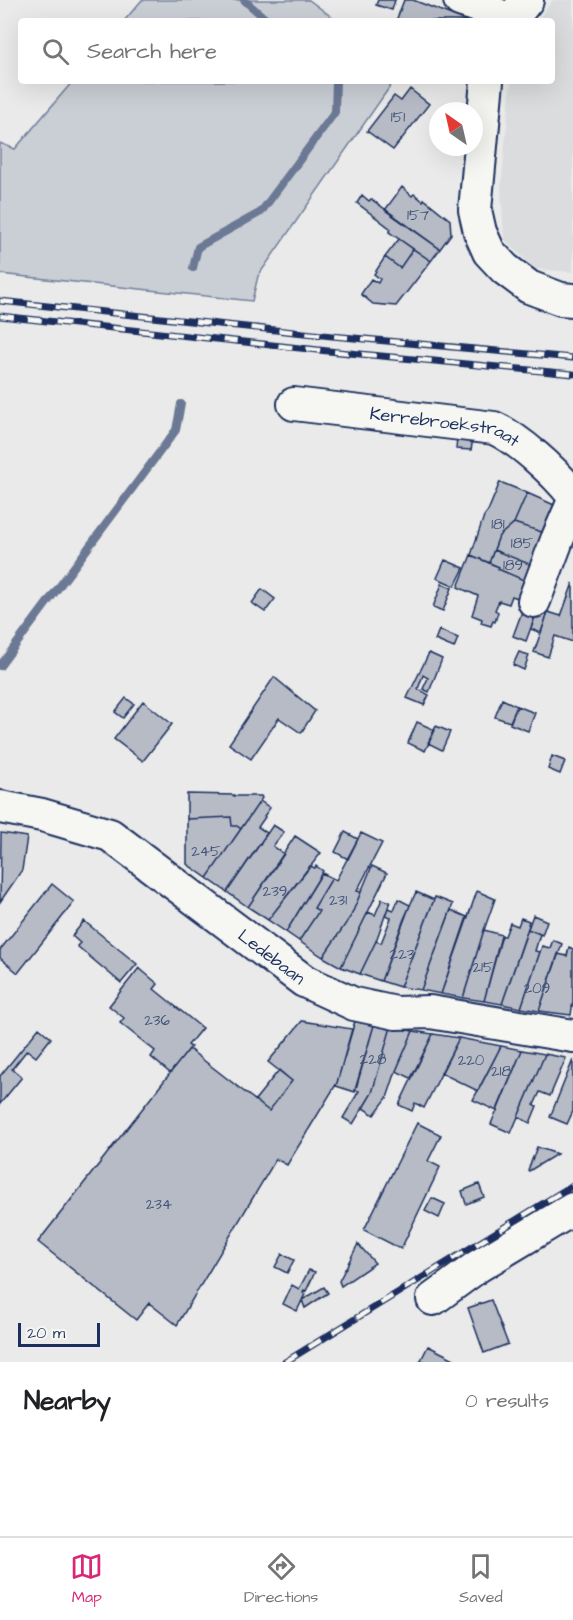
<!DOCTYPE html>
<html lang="en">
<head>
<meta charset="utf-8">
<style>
  :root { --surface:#fff; --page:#f6f6f6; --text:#202124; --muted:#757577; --line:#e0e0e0; --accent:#db2777 }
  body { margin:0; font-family:"Architects Daughter",sans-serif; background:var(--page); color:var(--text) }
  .compass { position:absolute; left:429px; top:102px; width:54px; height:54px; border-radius:50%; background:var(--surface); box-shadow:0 6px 24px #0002; rotate:326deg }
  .scale { position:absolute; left:18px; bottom:15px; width:82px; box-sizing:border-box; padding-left:6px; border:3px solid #1b2f5e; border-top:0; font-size:16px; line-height:21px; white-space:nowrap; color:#1b2f5e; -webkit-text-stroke:4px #f6f6f2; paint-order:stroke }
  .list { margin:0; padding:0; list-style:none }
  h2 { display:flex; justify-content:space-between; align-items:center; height:78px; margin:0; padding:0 24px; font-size:26px }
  h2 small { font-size:20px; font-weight:400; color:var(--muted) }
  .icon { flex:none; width:33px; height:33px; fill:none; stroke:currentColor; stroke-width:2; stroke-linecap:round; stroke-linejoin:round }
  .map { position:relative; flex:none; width:573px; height:1362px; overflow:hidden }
  .search { position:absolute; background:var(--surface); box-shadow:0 6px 24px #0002; left:18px; right:18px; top:18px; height:66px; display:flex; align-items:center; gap:15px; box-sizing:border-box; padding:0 21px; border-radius:6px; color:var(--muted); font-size:22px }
  .sheet { height:174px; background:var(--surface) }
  nav { display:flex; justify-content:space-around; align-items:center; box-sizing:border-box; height:84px; border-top:2px solid var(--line); background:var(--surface); font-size:16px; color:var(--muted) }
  nav a { display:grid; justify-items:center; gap:3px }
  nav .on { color:var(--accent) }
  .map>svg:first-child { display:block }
  .built { fill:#dadcde }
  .green { fill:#caced5; stroke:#727e9a; stroke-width:1.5 }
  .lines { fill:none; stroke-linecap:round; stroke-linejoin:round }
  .stream { stroke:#6c7995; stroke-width:8 }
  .building { fill:#b6bbc6; stroke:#1b2f5e; stroke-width:1.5 }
  .street-casing { stroke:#1b2f5e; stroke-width:36 }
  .street { stroke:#f6f6f2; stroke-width:32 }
  .rail-casing { stroke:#1b2f5e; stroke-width:7 }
  .rail { stroke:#f6f6f2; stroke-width:4.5; stroke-dasharray:14; stroke-linecap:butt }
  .labels { text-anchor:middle; stroke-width:4.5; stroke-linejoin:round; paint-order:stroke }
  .number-label { font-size:15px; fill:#425278 }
  .street-label { font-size:18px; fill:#1b2f5e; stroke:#f6f6f2 }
</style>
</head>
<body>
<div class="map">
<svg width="573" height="1362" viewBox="0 0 573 1362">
  <rect width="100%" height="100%" fill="#e9eae9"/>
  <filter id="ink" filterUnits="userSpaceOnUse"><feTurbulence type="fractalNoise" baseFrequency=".0167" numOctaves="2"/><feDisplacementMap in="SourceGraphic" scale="12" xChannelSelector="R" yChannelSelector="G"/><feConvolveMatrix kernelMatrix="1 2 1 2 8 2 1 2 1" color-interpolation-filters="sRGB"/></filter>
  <g filter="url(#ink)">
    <path class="built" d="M 553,0 L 573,0 L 573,272 L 535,269 L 504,239 L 501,189 L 511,81 L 552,81 L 552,21 L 537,21 Z"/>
    <path class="green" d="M 142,0 L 309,0 L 337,21 L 124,21 Z
      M 73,81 L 397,81 L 391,85 L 258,276 L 252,301 L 0,274 L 0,143 L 15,149 Z"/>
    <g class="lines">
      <path class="stream" d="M 244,0 L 268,21
        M 193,268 L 198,247 L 261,212 L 335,112 L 336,81
        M 0,666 L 176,430 L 181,404"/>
    </g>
    <path class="building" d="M 378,0 L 395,0 L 392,10 L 376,5 Z
      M 404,0 L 413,0 L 467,21 L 396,21 Z
      M 410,89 L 429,104 L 393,150 L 367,131 L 394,96 L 401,101 Z
      M 402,187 L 412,196 L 414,194 L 423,201 L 424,199 L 450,220 L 451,234 L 440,249 L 385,210 Z
      M 362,195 L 369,201 L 371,199 L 440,249 L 431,261 L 389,232 L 391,229 L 357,203 Z
      M 399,239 L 413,249 L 400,268 L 385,257 Z
      M 413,249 L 431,261 L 396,306 L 373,304 L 361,294 L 371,279 L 378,283 L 380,279 L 374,274 L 385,257 L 400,268 Z
      M 457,437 L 473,439 L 471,450 L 456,449 Z
      M 500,482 L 527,493 L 514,523 L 499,536 L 489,563 L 471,555 L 484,516 L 488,511 Z
      M 527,493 L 561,508 L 551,535 L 514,523 Z
      M 514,523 L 551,535 L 539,568 L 494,550 L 499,536 Z
      M 494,550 L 539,568 L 533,584 L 498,569 L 499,567 L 489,563 Z
      M 471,555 L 499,567 L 498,569 L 533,584 L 526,601 L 512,596 L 509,604 L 499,601 L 495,610 L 498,612 L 495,622 L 493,621 L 491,626 L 481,623 L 482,619 L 472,615 L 478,596 L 458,587 Z
      M 445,560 L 464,568 L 455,586 L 437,578 Z
      M 573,583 L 573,642 L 555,636 L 548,657 L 534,652 L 548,612 L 561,616 Z
      M 442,584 L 452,588 L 443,611 L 433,607 Z
      M 262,589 L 275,599 L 265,612 L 252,603 Z
      M 538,608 L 548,612 L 541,633 L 531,629 Z
      M 523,609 L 536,614 L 526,641 L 513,636 Z
      M 439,630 L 458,638 L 454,648 L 435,640 Z
      M 519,652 L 529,655 L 524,670 L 513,665 Z
      M 429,653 L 442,659 L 429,692 L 423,689 L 428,678 L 423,675 L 418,689 L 429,695 L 424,705 L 407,698 Z
      M 274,677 L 315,711 L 301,733 L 279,718 L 251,759 L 229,744 Z
      M 126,698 L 134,704 L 123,718 L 115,712 Z
      M 502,699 L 517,706 L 510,722 L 495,717 Z
      M 143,701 L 172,724 L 143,761 L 114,739 Z
      M 517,706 L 535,713 L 528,731 L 510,724 Z
      M 417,722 L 435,730 L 425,751 L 408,743 Z
      M 436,726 L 450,732 L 442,750 L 428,743 Z
      M 552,756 L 565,761 L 560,774 L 548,769 Z
      M 187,794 L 234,795 L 234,796 L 261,796 L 262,798 L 241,829 L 237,826 L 232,826 L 231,817 L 187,819 Z
      M 260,801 L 270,808 L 264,816 L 265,817 L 258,827 L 267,833 L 227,892 L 207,878 Z
      M 231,817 L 232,826 L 237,826 L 241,829 L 207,878 L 187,864 L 187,819 Z
      M 273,825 L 284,832 L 273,846 L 284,854 L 248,907 L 227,892 Z
      M 345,832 L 358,839 L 348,859 L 335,852 Z
      M 1,833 L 27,837 L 22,870 L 0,902 Z
      M 361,833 L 382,843 L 357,891 L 361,892 L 351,916 L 323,957 L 299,941 L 319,911 L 314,908 L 332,878 L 336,880 Z
      M 295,836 L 321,853 L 268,920 L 248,907 Z
      M 310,866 L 315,868 L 316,866 L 323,871 L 286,932 L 268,920 Z
      M 372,866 L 387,873 L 341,967 L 323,957 L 351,916 Z
      M 322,873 L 332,878 L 314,908 L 319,911 L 299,941 L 286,932 Z
      M 52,884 L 74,902 L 18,973 L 0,958 L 0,950 Z
      M 477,891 L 495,899 L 484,930 L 463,998 L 441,994 Z
      M 416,892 L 434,900 L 400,987 L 381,981 L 404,919 Z
      M 435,897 L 453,904 L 421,990 L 400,987 Z
      M 382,899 L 390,902 L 376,941 L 360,974 L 341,967 L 368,912 L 375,915 Z
      M 398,899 L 410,905 L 381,981 L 360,974 L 376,941 L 381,943 L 391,918 L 385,916 L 388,908 L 394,910 Z
      M 451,910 L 467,917 L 441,994 L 421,990 Z
      M 533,915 L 547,921 L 542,935 L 528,929 Z
      M 521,918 L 529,921 L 528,924 L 529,925 L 502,1004 L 484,1001 L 501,936 L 505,936 L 510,923 L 518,926 Z
      M 84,921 L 137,964 L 121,983 L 77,946 L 80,943 L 72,936 Z
      M 528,929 L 540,934 L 535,951 L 540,952 L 521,1008 L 502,1004 Z
      M 484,930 L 502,935 L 484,1001 L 463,998 Z
      M 553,940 L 562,944 L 539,1011 L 521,1008 L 542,946 L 550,948 Z
      M 569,947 L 573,949 L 573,1001 L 571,1015 L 539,1011 L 558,954 L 567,956 Z
      M 139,968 L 158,984 L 154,989 L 202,1028 L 188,1045 L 191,1047 L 170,1073 L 151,1057 L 155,1051 L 120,1023 L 124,1018 L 109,1006 Z
      M 302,1021 L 352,1029 L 337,1083 L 287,1165 L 276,1159 L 177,1325 L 149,1303 L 136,1320 L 38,1242 L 189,1049 L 269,1111 L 292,1081 L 268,1062 Z
      M 355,1021 L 374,1025 L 355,1092 L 336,1086 Z
      M 374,1025 L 391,1027 L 372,1093 L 353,1124 L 343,1118 L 359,1091 L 355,1090 Z
      M 391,1027 L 413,1031 L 396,1071 L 387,1098 L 374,1115 L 363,1108 L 372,1093 Z
      M 39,1028 L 51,1038 L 36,1057 L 27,1050 L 12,1069 L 22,1077 L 0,1104 L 0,1076 Z
      M 413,1031 L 433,1034 L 411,1078 L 396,1071 Z
      M 433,1034 L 459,1038 L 424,1108 L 415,1103 L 412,1111 L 399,1105 Z
      M 459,1038 L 501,1046 L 478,1091 L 441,1073 Z
      M 501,1046 L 522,1050 L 497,1111 L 473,1100 Z
      M 522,1050 L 545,1054 L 511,1133 L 491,1124 Z
      M 545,1054 L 566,1058 L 550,1096 L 540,1092 L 534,1105 L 537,1106 L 530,1123 L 518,1117 Z
      M 573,1060 L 573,1111 L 567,1124 L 550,1117 Z
      M 279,1070 L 292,1081 L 269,1111 L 255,1100 Z
      M 417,1123 L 441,1135 L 428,1161 L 440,1167 L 401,1249 L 364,1230 Z
      M 537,1147 L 557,1154 L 529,1171 L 528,1170 Z
      M 479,1184 L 484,1197 L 466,1204 L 462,1191 Z
      M 432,1198 L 445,1204 L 439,1218 L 425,1211 Z
      M 358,1244 L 375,1263 L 341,1286 L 339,1281 Z
      M 282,1254 L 294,1260 L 287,1273 L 275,1267 Z
      M 309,1270 L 315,1272 L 306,1291 L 304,1290 L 303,1293 L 305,1294 L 297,1311 L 283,1304 L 292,1285 L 299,1289 Z
      M 324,1287 L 328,1293 L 305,1308 L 302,1300 Z
      M 491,1300 L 508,1344 L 484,1353 L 468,1308 Z
      M 428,1346 L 458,1361 L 420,1362 Z"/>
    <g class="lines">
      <g class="street-casing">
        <g id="street">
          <path d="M 460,0 L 481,7 L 510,21 L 527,0"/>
          <path d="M 487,81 L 475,210 L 480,232 L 489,252 L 505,269 L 529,287 L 561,299 L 573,300"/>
          <path id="s1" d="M 294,404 L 494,428 C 520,440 555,472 573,495"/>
          <path d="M 534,601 L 557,540 L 573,503"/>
          <path id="s2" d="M 0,807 L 42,815 L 110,835 L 304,981 L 354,1004 L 396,1013 L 430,1012 L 573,1036"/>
          <path d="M 433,1299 L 478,1266 L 573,1209"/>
        </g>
      </g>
      <use href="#street" class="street"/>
      <g class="rail-casing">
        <path id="rail" d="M 0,301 L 332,336 L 573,358
          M 0,316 L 328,351 L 573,374
          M 285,1362 L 573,1185"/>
      </g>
      <use href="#rail" class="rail"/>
    </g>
  </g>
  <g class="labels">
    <g class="number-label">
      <text x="398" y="122">151</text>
      <text x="418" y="220">157</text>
      <text x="498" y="529">181</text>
      <text x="522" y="548">185</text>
      <text x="513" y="570">189</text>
      <text x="206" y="856">245</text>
      <text x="275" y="896">239</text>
      <text x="338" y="905">231</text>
      <text x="402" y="959">223</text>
      <text x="483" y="972">215</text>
      <text x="537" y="993">209</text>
      <text x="157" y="1025">236</text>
      <text x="373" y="1064">228</text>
      <text x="471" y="1065">220</text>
      <text x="501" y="1076">218</text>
      <text x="159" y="1209">234</text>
    </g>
    <g class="street-label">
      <text dy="6" stroke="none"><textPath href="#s1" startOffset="153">Kerrebroekstraat</textPath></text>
      <text dy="6" stroke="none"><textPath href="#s2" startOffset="316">Ledebaan</textPath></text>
    </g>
  </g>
</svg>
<svg class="compass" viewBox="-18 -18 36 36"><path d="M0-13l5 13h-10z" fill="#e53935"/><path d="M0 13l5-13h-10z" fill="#757577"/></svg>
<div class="scale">20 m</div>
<div class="search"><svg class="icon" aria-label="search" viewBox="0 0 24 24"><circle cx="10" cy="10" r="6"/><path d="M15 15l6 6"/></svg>Search here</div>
</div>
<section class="sheet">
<h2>Nearby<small>0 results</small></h2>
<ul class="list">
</ul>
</section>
<nav>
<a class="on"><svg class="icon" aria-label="map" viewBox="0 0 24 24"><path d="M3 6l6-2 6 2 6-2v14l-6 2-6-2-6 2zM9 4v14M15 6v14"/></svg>Map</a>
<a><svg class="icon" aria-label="directions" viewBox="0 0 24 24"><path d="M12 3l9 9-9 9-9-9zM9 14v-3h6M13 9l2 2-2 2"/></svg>Directions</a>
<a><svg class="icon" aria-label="saved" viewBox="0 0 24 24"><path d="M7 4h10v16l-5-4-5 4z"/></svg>Saved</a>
</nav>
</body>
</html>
